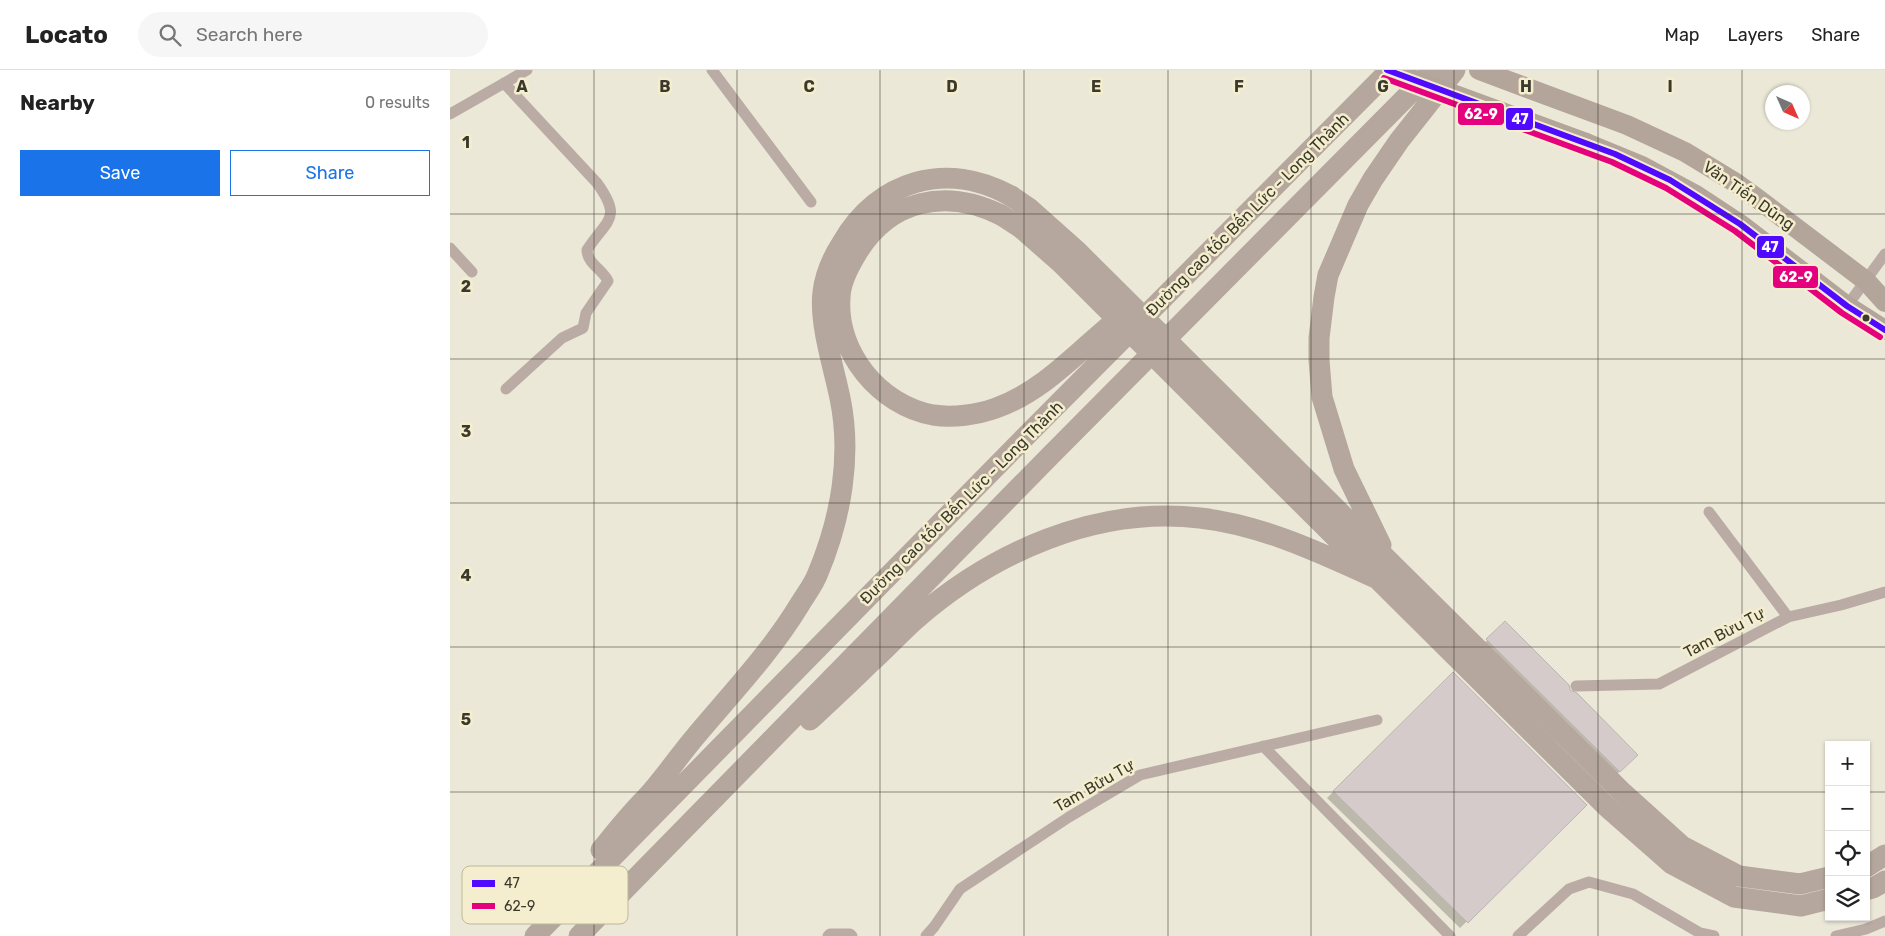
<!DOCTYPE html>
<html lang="en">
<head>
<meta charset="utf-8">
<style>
  :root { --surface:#fff; --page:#f6f6f6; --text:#222; --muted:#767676; --line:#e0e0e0; --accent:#1a73e8 }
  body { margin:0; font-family:Rubik,sans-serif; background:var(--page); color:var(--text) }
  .controls { position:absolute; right:15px; bottom:15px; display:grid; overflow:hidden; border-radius:0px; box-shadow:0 1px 4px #0004 }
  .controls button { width:45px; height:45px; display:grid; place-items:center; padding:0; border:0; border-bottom:1px solid var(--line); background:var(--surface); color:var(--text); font:25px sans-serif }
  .compass { position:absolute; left:1315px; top:15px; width:45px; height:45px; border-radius:50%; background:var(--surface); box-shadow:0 1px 4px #0004; rotate:135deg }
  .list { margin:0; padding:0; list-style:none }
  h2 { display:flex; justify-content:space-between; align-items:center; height:65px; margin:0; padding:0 20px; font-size:21px }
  h2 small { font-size:16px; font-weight:400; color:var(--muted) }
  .actions { display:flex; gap:10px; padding:15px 20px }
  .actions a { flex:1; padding:11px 0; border:1px solid var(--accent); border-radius:0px; text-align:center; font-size:18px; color:var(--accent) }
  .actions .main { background:var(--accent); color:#fff }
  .icon { flex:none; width:28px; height:28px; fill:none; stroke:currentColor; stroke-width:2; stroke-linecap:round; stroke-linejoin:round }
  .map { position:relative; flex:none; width:1435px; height:866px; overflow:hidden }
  header { display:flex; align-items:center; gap:30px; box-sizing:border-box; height:70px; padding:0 25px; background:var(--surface); border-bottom:1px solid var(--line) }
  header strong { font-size:24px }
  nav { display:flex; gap:28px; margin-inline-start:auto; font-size:18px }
  .search { width:350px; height:45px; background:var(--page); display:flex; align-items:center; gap:12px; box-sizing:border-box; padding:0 18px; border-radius:28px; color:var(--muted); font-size:19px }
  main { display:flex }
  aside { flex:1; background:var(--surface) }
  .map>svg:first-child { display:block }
  .shadow { fill:#0003 }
  .building { fill:#d6cbcb; stroke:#bbb5b1 }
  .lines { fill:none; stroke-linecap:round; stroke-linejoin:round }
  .minor { stroke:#baaca5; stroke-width:11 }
  .trunk { stroke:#b4a59b; stroke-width:20 }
  .motorway { stroke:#b5a79d; stroke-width:21 }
  .trunk-bridge { stroke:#b4a59b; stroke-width:20 }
  .motorway-bridge { stroke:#b5a79d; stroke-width:21 }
  .bus-1-casing { stroke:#f5eece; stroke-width:10 }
  .bus-2-casing { stroke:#f5eece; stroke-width:10 }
  .bus-1 { stroke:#4f0aff; stroke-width:6 }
  .bus-2 { stroke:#e5007d; stroke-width:6 }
  .grid { fill:none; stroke:#3b392c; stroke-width:1; stroke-opacity:0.55 }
  .bus-dot { fill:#3b392c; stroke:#f5eece; stroke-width:2 }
  .labels { text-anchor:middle; stroke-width:5; stroke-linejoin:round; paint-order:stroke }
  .street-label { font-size:16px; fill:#3b392c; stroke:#f5eece }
  .key { fill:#f5eece; stroke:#bdb89d; stroke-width:1 }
  .key-label { font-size:14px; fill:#3b392c }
  .grid-label { font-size:16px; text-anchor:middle; font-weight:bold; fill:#3b392c; stroke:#f5eece; stroke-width:5; stroke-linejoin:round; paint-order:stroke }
  .line-badge { stroke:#f5eece; stroke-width:2 }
  .badge-label { font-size:14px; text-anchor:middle; font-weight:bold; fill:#fff }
</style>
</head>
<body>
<header>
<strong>Locato</strong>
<div class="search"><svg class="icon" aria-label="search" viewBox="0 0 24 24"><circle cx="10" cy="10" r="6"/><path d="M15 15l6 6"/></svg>Search here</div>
<nav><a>Map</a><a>Layers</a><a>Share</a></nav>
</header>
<main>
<aside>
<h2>Nearby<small>0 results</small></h2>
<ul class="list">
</ul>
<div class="actions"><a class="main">Save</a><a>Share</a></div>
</aside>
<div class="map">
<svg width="1435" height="866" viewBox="0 0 1435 866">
  <rect width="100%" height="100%" fill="#ece8d7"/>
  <path class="shadow" d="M 1055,553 L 1119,621 L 1187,685 L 1163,708 L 1030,577 Z
    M 1003,604 L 1135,735 L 1010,858 L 877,728 Z"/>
  <path class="building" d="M 1055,551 L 1119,615 L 1120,620 L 1127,623 L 1188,685 L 1170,702 L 1036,569 Z
    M 1003,602 L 1137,735 L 1018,853 L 883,721 Z"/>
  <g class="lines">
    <path class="minor" d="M 262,0 L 361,132
      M 54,13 L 147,113 C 173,149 157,149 137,180 C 137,193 153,200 158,211 L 136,243 L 133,258 L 112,268 L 56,319
      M 0,44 L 77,0
      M 0,178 L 22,202
      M 1397,236 L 1435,184
      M 1259,442 L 1338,547
      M 1126,616 L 1209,614 L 1338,547 L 1391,535 L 1435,522
      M 813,676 L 1000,866
      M 378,866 L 380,864 L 400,864 L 402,866
      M 476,866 L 484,857 L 510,819 L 619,747 L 690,705 L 927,650
      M 1068,866 L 1119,819 L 1139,812 L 1183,824 L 1250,863 L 1264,866
      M 1386,866 L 1416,859 L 1435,851"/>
    <path class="trunk" d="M 1029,0 L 1177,55 L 1235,82 L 1286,113 L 1308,129 L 1416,211 L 1435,232
      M 1136,73 L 1192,96 L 1246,125 L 1290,154 L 1397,236 L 1435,260"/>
    <path class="motorway" d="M 551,145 C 496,118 440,129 407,183 C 399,196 390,213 390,228 C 386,282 429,335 483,345 C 503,348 527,345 546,338 C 600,319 637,270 682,238
      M 842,395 L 1171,721 L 1232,776 L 1289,806 L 1350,814 L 1379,807
      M 828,410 L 1156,736 L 1222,794 L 1284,827 L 1351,836 L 1379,829
      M 931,475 L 894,399 L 872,327 L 869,290 L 869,268 L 874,227 L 878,205 L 908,135 L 923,109 L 949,71 L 1005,0
      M 360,650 C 380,631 400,613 420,593 C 436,579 450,563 466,549 C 543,482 646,436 750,448 C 812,455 871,483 928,509
      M 151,780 C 165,763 179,745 195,729 C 213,710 228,687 245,667 C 282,623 321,582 350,534 C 356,524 364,514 368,503 C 391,448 402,386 390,328 C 384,298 369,253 373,222 C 375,205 383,187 392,173 C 428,110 497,90 561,126
      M 1416,797 L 1435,785
      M 1416,820 L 1423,818 L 1435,811
      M 85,866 L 577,365 L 940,0
      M 129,866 L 599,387 L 983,0"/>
    <path class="trunk-bridge" d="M 937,0 L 1136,73"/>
    <path class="motorway-bridge" d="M 561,126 L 580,139 L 626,180 L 842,395
      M 551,145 L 571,158 L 611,193 L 828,410"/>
    <g class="bus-1-casing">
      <path id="bus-1" d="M 937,0 L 1165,84 L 1220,110 L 1290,154 L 1397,236 L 1435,260"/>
    </g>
    <g class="bus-2-casing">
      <path id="bus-2" d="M 934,8 L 1162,92 L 1216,118 L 1285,161 L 1392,243 L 1430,267"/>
    </g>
    <use href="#bus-1" class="bus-1"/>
    <use href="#bus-2" class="bus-2"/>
  </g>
  <path class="grid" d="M 144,0 L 144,866M 287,0 L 287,866M 430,0 L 430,866M 574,0 L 574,866M 718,0 L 718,866M 861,0 L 861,866M 1004,0 L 1004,866M 1148,0 L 1148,866M 1292,0 L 1292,866M 0,144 L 1435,144M 0,289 L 1435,289M 0,433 L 1435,433M 0,577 L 1435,577M 0,722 L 1379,722M 1416,722 L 1435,722"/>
  <circle class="bus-dot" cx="1416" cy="248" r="4.5"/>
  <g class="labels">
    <g class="street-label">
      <text transform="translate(1299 125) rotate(35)" y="6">Văn Tiến Dũng</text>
      <text transform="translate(797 144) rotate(-45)" y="6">Đường cao tốc Bến Lức - Long Thành</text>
      <text transform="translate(511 432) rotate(-45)" y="6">Đường cao tốc Bến Lức - Long Thành</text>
      <text transform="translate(1274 562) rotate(-28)" y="6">Tam Bừu Tự</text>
      <text transform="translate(644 715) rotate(-30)" y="6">Tam Bửu Tự</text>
    </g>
  </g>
  <rect x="12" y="796" width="166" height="58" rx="8" class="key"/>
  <rect x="22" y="810" width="23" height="7" fill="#4f0aff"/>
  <rect x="22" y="833" width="23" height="6" fill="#e5007d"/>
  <g class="key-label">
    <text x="54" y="818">47</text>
    <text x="54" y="841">62-9</text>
  </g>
  <g class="grid-label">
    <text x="72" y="22">A</text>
    <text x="215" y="22">B</text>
    <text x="359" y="22">C</text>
    <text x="502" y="22">D</text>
    <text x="646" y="22">E</text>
    <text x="789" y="22">F</text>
    <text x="933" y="22">G</text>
    <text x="1076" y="22">H</text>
    <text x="1220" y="22">I</text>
    <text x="16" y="78">1</text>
    <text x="16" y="222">2</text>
    <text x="16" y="367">3</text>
    <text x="16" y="511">4</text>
    <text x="16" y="655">5</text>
  </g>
  <g class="line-badge">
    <rect x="1007" y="32" width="48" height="24" rx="5" fill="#e5007d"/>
    <rect x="1055" y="37" width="29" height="24" rx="5" fill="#4f0aff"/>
    <rect x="1306" y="165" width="29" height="24" rx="5" fill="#4f0aff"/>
    <rect x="1322" y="195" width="47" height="24" rx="5" fill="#e5007d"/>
  </g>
  <g class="badge-label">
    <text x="1031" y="49">62-9</text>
    <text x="1070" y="54">47</text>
    <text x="1320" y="182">47</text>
    <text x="1346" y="212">62-9</text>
  </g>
</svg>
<div class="controls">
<button>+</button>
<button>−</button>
<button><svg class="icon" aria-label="locate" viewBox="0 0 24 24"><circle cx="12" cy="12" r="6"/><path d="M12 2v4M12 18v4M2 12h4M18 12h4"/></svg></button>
<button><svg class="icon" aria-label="layers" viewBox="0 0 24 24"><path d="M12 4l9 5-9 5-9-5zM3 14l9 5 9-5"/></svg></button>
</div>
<svg class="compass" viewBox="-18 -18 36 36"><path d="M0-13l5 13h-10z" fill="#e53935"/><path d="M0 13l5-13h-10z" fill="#767676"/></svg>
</div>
</main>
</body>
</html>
